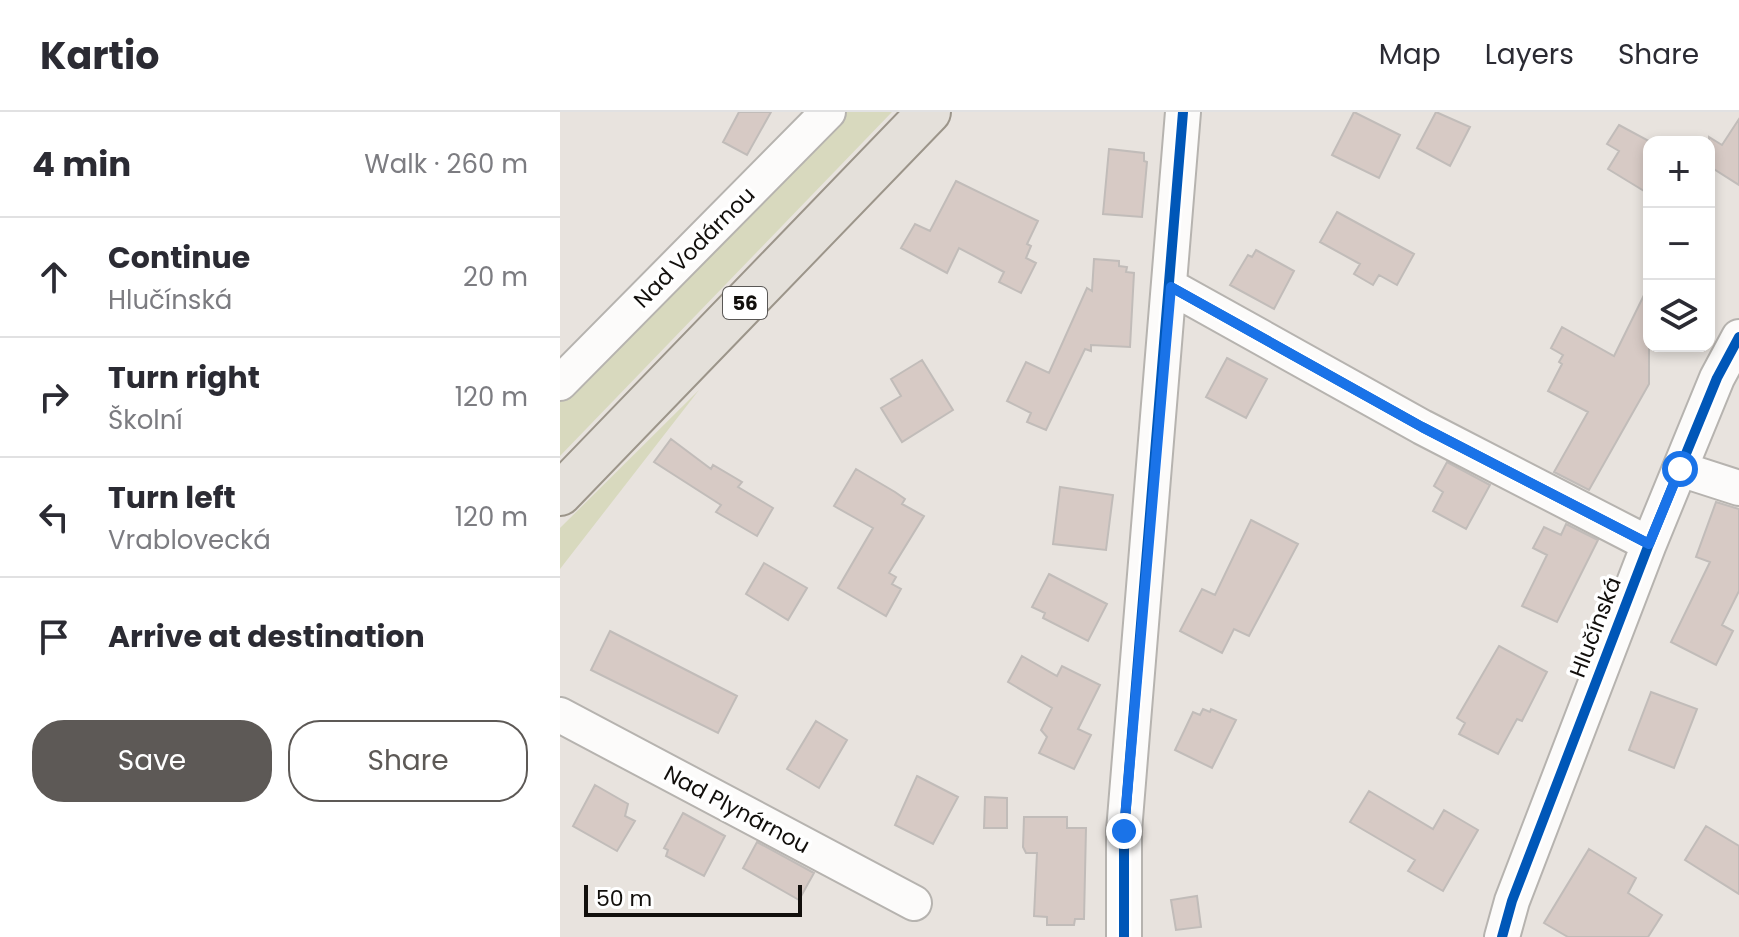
<!DOCTYPE html>
<html lang="en">
<head>
<meta charset="utf-8">
<style>
  :root { --surface:#fff; --page:#f7f7f7; --text:#2b2b33; --muted:#7c7c81; --line:#e1e1e2; --accent:#5d5956 }
  body { margin:0; font-family:Poppins,sans-serif; background:var(--page); color:var(--text) }
  .controls { position:absolute; right:24px; top:24px; display:grid; overflow:hidden; border-radius:16px; box-shadow:0 4px 12px #0003 }
  .controls button { width:72px; height:72px; display:grid; place-items:center; padding:0; border:0; border-bottom:2px solid var(--line); background:var(--surface); color:var(--text); font:40px sans-serif }
  .scale { position:absolute; left:24px; bottom:20px; width:218px; box-sizing:border-box; padding-left:8px; border:4px solid #120f0c; border-top:0; font-size:22px; line-height:28px; white-space:nowrap; color:#120f0c; -webkit-text-stroke:6px #fff; paint-order:stroke }
  .stop { position:absolute; width:24px; height:24px; margin:-18px; border:6px solid #1a73e8; border-radius:50%; background:#fff }
  .stop.end { background:#1a73e8; border-color:#fff; box-shadow:0 2px 8px #0008 }
  .list { margin:0; padding:0; list-style:none }
  h2 { display:flex; justify-content:space-between; align-items:center; height:104px; margin:0; padding:0 32px; font-size:34px }
  h2 small { font-size:26px; font-weight:400; color:var(--muted) }
  .list li { display:grid; grid-template-columns:52px 1fr auto; gap:24px; align-items:center; box-sizing:border-box; height:120px; padding:0 32px; border-top:2px solid var(--line) }
  .list b { display:block; font-size:30px; white-space:nowrap }
  .list p { margin:0; font-size:26px; white-space:nowrap; color:var(--muted) }
  .list em { font-size:26px; font-style:normal; color:var(--muted) }
  .actions { display:flex; gap:16px; padding:24px 32px }
  .actions a { flex:1; padding:18px 0; border:2px solid var(--accent); border-radius:32px; text-align:center; font-size:28px; color:var(--accent) }
  .actions .main { background:var(--accent); color:#fff }
  .icon { flex:none; width:44px; height:44px; fill:none; stroke:currentColor; stroke-width:2; stroke-linecap:round; stroke-linejoin:round }
  .map { position:relative; flex:none; width:1179px; height:825px; overflow:hidden }
  header { display:flex; align-items:center; gap:48px; box-sizing:border-box; height:112px; padding:0 40px; background:var(--surface); border-bottom:2px solid var(--line) }
  header strong { font-size:38px }
  nav { display:flex; gap:44px; margin-inline-start:auto; font-size:28px }
  main { display:flex }
  aside { flex:1; background:var(--surface) }
  .map>svg:first-child { display:block }
  .green { fill:#d8d9be }
  .building { fill:#d7cac5; stroke:#c1bcb9; stroke-width:2 }
  .lines { fill:none; stroke-linecap:round; stroke-linejoin:round }
  .minor-casing { stroke:#b6b3af; stroke-width:38 }
  .major-casing { stroke:#9c958a; stroke-width:46 }
  .minor { stroke:#fcfbfa; stroke-width:34 }
  .major { stroke:#e4e0da; stroke-width:42 }
  .cycleway-casing { stroke:#fff; stroke-width:15 }
  .cycleway { stroke:#0057b8; stroke-width:10 }
  .route { stroke:#1a73e8; stroke-width:10 }
  .labels { text-anchor:middle; stroke-width:7; stroke-linejoin:round; paint-order:stroke }
  .shield { fill:#fff; stroke:#595755; stroke-width:2 }
  .shield-label { font-size:20px; font-weight:bold; fill:#120f0c }
  .street-label { font-size:22px; fill:#120f0c; stroke:#fff }
</style>
</head>
<body>
<header>
<strong>Kartio</strong>
<nav><a>Map</a><a>Layers</a><a>Share</a></nav>
</header>
<main>
<aside>
<h2>4 min<small>Walk · 260 m</small></h2>
<ul class="list">
<li><svg class="icon" aria-label="ahead" viewBox="0 0 24 24"><path d="M12 20V5M6 11l6-6 6 6"/></svg><div><b>Continue</b><p>Hlučínská</p></div><em>20 m</em></li>
<li><svg class="icon" aria-label="right" viewBox="0 0 24 24"><path d="M7 20v-9h11M14 6l5 5-5 5"/></svg><div><b>Turn right</b><p>Školní</p></div><em>120 m</em></li>
<li><svg class="icon" aria-label="left" viewBox="0 0 24 24"><path d="M17 20v-9H6M10 6l-5 5 5 5"/></svg><div><b>Turn left</b><p>Vrablovecká</p></div><em>120 m</em></li>
<li><svg class="icon" aria-label="arrive" viewBox="0 0 24 24"><path d="M6 21V4h12l-3 4 3 4H6"/></svg><div><b>Arrive at destination</b></div></li>
</ul>
<div class="actions"><a class="main">Save</a><a>Share</a></div>
</aside>
<div class="map">
<svg width="1179" height="825" viewBox="0 0 1179 825">
  <rect width="100%" height="100%" fill="#e8e3de"/>
  <path class="green" d="M 284,0 L 332,0 L 0,344 L 0,287 Z
    M 139,278 L 0,457 L 0,416 Z"/>
  <path class="building" d="M 179,0 L 211,0 L 187,43 L 163,30 Z
    M 794,0 L 840,23 L 819,66 L 772,43 Z
    M 876,0 L 910,15 L 890,54 L 857,36 Z
    M 1179,7 L 1179,73 L 1149,54 L 1149,25 L 1162,33 Z
    M 1059,13 L 1089,29 L 1089,82 L 1048,57 L 1059,39 L 1047,32 Z
    M 549,37 L 584,41 L 584,49 L 587,50 L 582,105 L 543,102 Z
    M 396,69 L 478,109 L 467,132 L 471,134 L 466,146 L 476,151 L 461,181 L 439,170 L 444,160 L 399,136 L 387,161 L 341,136 L 355,112 L 370,119 Z
    M 777,100 L 854,142 L 837,173 L 819,163 L 813,173 L 794,162 L 800,152 L 760,130 Z
    M 696,138 L 734,159 L 714,197 L 670,173 L 688,143 L 692,145 Z
    M 534,147 L 559,149 L 559,154 L 567,155 L 566,160 L 574,161 L 570,235 L 531,233 L 531,239 L 525,237 L 486,318 L 467,310 L 471,301 L 447,289 L 466,250 L 489,261 L 527,176 L 532,179 Z
    M 1089,173 L 1089,272 L 1029,378 L 994,360 L 1028,300 L 988,279 L 1002,252 L 999,250 L 1003,243 L 991,236 L 1002,215 L 1054,244 Z
    M 667,246 L 707,267 L 686,306 L 646,285 Z
    M 362,248 L 393,298 L 342,330 L 321,296 L 341,284 L 331,267 Z
    M 111,327 L 151,357 L 153,353 L 182,370 L 178,375 L 213,396 L 197,424 L 156,400 L 161,393 L 94,350 Z
    M 887,350 L 930,373 L 906,417 L 873,399 L 883,380 L 874,374 Z
    M 296,357 L 335,380 L 345,387 L 342,392 L 364,404 L 329,461 L 336,465 L 332,472 L 341,477 L 326,504 L 278,476 L 313,416 L 274,394 Z
    M 500,375 L 553,383 L 546,438 L 493,432 Z
    M 1156,390 L 1179,397 L 1179,479 L 1162,513 L 1173,519 L 1156,553 L 1111,530 L 1150,450 L 1136,445 Z
    M 691,408 L 738,432 L 689,524 L 674,517 L 662,541 L 620,519 L 642,477 L 655,483 Z
    M 1006,412 L 1038,428 L 997,510 L 962,494 L 987,443 L 973,436 L 984,415 L 1001,423 Z
    M 204,451 L 247,476 L 228,508 L 186,482 Z
    M 489,462 L 547,492 L 528,529 L 483,506 L 485,501 L 472,495 Z
    M 50,519 L 177,584 L 158,621 L 31,558 Z
    M 939,534 L 987,560 L 962,609 L 957,607 L 938,642 L 899,622 L 905,611 L 897,606 Z
    M 462,544 L 497,564 L 502,554 L 540,573 L 518,617 L 531,623 L 514,657 L 479,641 L 487,625 L 481,618 L 492,596 L 448,570 Z
    M 1091,580 L 1137,597 L 1114,656 L 1069,638 Z
    M 643,597 L 650,600 L 651,597 L 676,608 L 652,656 L 615,638 L 633,600 L 640,603 Z
    M 256,609 L 287,628 L 259,676 L 227,657 Z
    M 357,664 L 398,685 L 373,732 L 335,713 Z
    M 35,673 L 68,692 L 65,704 L 75,709 L 57,739 L 13,714 Z
    M 809,679 L 873,717 L 884,698 L 918,718 L 883,779 L 848,759 L 855,748 L 790,710 Z
    M 425,685 L 447,686 L 447,716 L 424,716 Z
    M 123,701 L 165,724 L 144,764 L 106,744 L 108,738 L 104,736 Z
    M 464,705 L 507,705 L 507,716 L 526,716 L 524,807 L 515,807 L 514,813 L 487,813 L 487,805 L 474,804 L 477,741 L 466,741 L 463,735 Z
    M 1146,714 L 1179,734 L 1179,782 L 1125,748 Z
    M 197,730 L 254,761 L 239,788 L 183,756 Z
    M 1029,737 L 1076,766 L 1068,781 L 1102,803 L 1088,825 L 1008,825 L 984,811 Z
    M 637,784 L 641,815 L 616,818 L 611,788 Z"/>
  <g class="lines">
    <g class="minor-casing">
      <path id="minor" d="M 611,175 L 862,315 L 1089,432
        M 0,271 L 268,0
        M 1120,357 L 1179,376
        M 0,603 L 354,791
        M 564,825 L 564,719 L 623,0
        M 942,825 L 952,789 L 1089,432 L 1157,266 L 1179,225"/>
    </g>
    <g class="major-casing">
      <path id="major" d="M 0,382 L 369,0"/>
    </g>
    <use href="#minor" class="minor"/>
    <use href="#major" class="major"/>
    <g class="cycleway-casing">
      <path id="cycleway" d="M 611,175 L 862,315 L 1089,432
        M 564,825 L 564,719 L 623,0
        M 942,825 L 952,789 L 1089,432 L 1157,266 L 1179,225"/>
    </g>
    <use href="#cycleway" class="cycleway"/>
  </g>
  <g class="lines">
    <path class="route" d="M 564,719 L 611,175 L 862,315 L 1089,432 L 1120,357"/>
  </g>
  <g class="labels">
    <rect class="shield" x="163" y="175" width="44" height="32" rx="6"/>
    <g class="shield-label">
      <text x="185" y="198">56</text>
    </g>
    <g class="street-label">
      <text transform="translate(134 135) rotate(-45)" y="8">Nad Vodárnou</text>
      <text transform="translate(1035 515) rotate(-69)" y="8">Hlučínská</text>
      <text transform="translate(177 697) rotate(28)" y="8">Nad Plynárnou</text>
    </g>
  </g>
</svg>
<div class="controls">
<button>+</button>
<button>−</button>
<button><svg class="icon" aria-label="layers" viewBox="0 0 24 24"><path d="M12 4l9 5-9 5-9-5zM3 14l9 5 9-5"/></svg></button>
</div>
<div class="scale">50 m</div>
<div class="stop" style="left:1120px;top:357px"></div>
<div class="stop end" style="left:564px;top:719px"></div>
</div>
</main>
</body>
</html>
